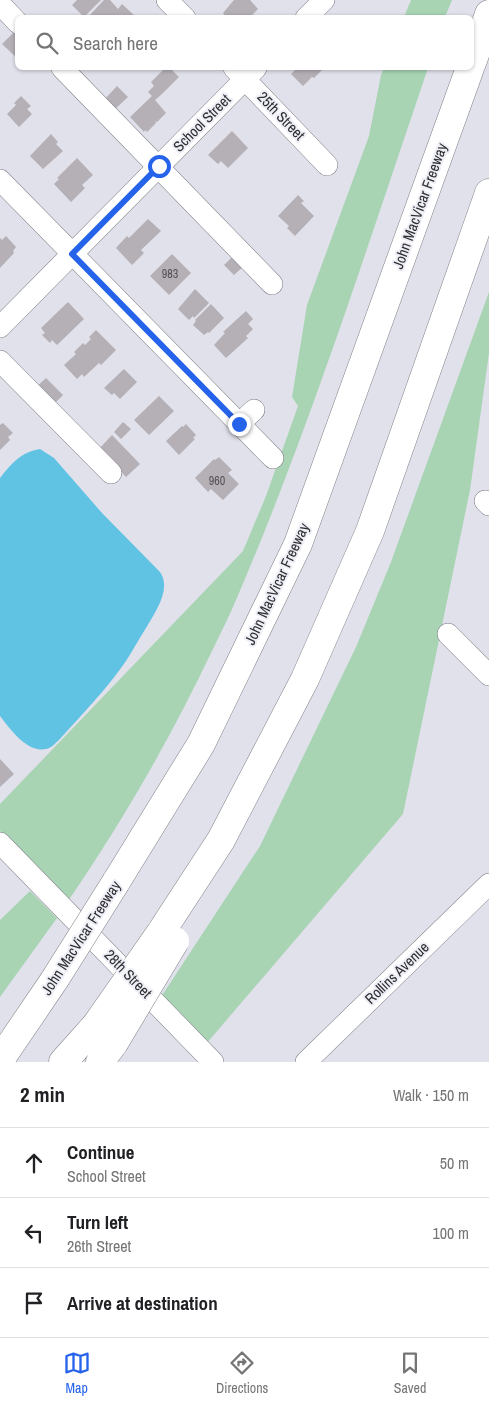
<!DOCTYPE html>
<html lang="en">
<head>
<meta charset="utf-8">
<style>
  :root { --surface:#fff; --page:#f2f2f2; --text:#202124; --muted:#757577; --line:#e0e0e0; --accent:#2563eb }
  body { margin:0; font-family:"Archivo Narrow",sans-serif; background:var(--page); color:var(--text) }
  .stop { position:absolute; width:15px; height:15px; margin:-11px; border:4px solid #2563eb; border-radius:50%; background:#fff }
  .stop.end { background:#2563eb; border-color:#fff; box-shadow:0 1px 5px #0008 }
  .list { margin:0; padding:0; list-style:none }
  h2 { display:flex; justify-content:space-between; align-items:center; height:65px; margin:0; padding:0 20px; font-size:21px }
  h2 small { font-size:16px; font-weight:400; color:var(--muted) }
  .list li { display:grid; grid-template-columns:32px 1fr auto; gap:15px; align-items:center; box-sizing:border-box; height:70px; padding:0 20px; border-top:1px solid var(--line) }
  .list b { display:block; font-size:19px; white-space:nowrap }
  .list p { margin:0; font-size:16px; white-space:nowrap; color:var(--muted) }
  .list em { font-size:16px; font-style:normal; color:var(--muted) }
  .icon { flex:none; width:28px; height:28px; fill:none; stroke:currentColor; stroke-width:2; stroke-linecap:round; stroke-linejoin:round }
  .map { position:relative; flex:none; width:489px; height:1062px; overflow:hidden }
  .search { position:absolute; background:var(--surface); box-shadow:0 1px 4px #0004; left:15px; right:15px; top:15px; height:55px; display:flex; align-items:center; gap:12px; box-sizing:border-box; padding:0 18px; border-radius:8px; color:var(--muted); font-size:19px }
  .sheet { height:275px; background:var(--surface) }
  nav { display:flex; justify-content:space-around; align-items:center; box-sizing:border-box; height:70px; border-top:1px solid var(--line); background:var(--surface); font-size:14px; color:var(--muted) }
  nav a { display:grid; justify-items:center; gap:2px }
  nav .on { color:var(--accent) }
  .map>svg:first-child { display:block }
  .green { fill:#a8d4b4 }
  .water { fill:#61c3e4 }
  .building { fill:#b5afb6 }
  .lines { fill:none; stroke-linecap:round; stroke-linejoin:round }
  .minor-casing { stroke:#81828a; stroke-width:22 }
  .highway-casing { stroke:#81828a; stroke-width:29 }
  .minor { stroke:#fff; stroke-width:21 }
  .highway { stroke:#fff; stroke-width:28 }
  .highway-bridge-casing { stroke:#81828a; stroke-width:29; stroke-linecap:butt }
  .highway-bridge { stroke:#fff; stroke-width:28 }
  .route { stroke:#2563eb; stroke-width:6 }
  .labels { text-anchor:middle; stroke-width:4; stroke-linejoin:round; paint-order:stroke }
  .number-label { font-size:12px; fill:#504f53 }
  .street-label { font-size:15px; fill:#2f2f32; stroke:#eeeef7 }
</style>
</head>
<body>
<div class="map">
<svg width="489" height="1062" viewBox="0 0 489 1062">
  <rect width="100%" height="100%" fill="#e0e1ea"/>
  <path class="green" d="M 411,0 L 452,0 L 445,17 L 404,17 Z
    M 384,68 L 428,68 C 368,244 312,422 239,593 C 231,613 221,632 212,651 C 170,739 123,821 68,901 L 0,831 L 0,804 L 243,551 L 266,496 L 298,406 L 292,397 L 307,305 L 369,136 L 381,75 Z
    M 489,292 L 489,353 L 470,490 L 403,814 L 206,1044 L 161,997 L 260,846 L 356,647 L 391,562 Z
    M 30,891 L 57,918 L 0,997 L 0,920 Z"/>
  <path class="water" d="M 40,449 L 54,458 L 102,513 L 160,572 C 172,589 155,612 146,628 C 139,639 133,650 126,661 C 107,689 82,714 59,740 C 55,743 52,748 46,749 C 27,753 10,729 0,716 L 0,478 C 12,463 21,452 40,449 Z"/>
  <path class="building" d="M 77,0 L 101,0 L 84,17 L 72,5 Z
    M 104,0 L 110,0 L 118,9 L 122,4 L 135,16 L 87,18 Z
    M 234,0 L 250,0 L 258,9 L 249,18 L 227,18 L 223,13 Z
    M 16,30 L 18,31 L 18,59 L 2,44 Z
    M 165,68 L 170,68 L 179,77 L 162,94 L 155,100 L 166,113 L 157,122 L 155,121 L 156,123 L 147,132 L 145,130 L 144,132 L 130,117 L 152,96 L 148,92 L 154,86 L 151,82 Z
    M 297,68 L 324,68 L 314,78 L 312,77 L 303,86 L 291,74 Z
    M 117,86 L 128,97 L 114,110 L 104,100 Z
    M 21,96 L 31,106 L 27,109 L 32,114 L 19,127 L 7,114 L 16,105 L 14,103 Z
    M 232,131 L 248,148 L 228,168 L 221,161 L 218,164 L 208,155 Z
    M 51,134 L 58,142 L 56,144 L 63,151 L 43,169 L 30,156 Z
    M 77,158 L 93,175 L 82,185 L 85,188 L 71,202 L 54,184 L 59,179 L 57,178 Z
    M 298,195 L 304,201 L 301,203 L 314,216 L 295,236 L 287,228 L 289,226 L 278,216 Z
    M 148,219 L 161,231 L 141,250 L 144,253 L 132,265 L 116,248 L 127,236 L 129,238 Z
    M 6,236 L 16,247 L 13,251 L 14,253 L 0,268 L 0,238 L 2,240 Z
    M 172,254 L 191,273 L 169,295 L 150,276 Z
    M 234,255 L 245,265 L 234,275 L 224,265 Z
    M 195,289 L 209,303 L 194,318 L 193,316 L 189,320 L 178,309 Z
    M 68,302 L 84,319 L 57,345 L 52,340 L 50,343 L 42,335 L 45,333 L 41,328 Z
    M 211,304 L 224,318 L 209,333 L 208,332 L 204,335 L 193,325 L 196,321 L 195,320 Z
    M 246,311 L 253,319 L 248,324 L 253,329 L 246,336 L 248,338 L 226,358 L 214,345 L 225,333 L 223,332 Z
    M 96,330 L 116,350 L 101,365 L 99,363 L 84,377 L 82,374 L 77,379 L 64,365 L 76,354 L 74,352 L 83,343 L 85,345 L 91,339 L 89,337 Z
    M 124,369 L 137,382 L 120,399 L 114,393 L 112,395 L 104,388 Z
    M 46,378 L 63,395 L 51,407 L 34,389 Z
    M 159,396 L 174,411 L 149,435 L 134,420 Z
    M 123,422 L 131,429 L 121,439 L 114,432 Z
    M 3,423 L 13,433 L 8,437 L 10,440 L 0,450 L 0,425 Z
    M 186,424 L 196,435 L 193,438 L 195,439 L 179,455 L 166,441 L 182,426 L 183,427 Z
    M 112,435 L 140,464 L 126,477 L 99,449 Z
    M 219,457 L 232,470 L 228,473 L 239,484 L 223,500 L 211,489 L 208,492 L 195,478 L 214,459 L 215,460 Z
    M 0,759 L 14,774 L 0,787 Z"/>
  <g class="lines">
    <g class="minor-casing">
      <path id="minor" d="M 167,0 L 185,18
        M 0,4 L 18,23
        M 306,18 L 324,0
        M 62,68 L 272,284
        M 234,68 L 327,165
        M 0,180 L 273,458
        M 0,327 L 256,68
        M 0,361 L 111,473
        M 239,424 L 254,410
        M 485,501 L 489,505
        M 448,634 L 489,675
        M 0,843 L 213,1062
        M 306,1062 L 489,884"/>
    </g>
    <g class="highway-casing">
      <path id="highway" d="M 472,63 L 489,14
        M 116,882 L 201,744 L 298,544 L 470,68
        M 163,929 L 221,840 L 305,679 L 370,531 L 489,193
        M 0,1060 L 55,979
        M 63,1062 L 96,1025
        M 100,1062 L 114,1043"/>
    </g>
    <use href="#minor" class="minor"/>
    <use href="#highway" class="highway"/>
    <g class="highway-bridge-casing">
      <path id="highway-bridge" d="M 55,979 L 116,882
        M 96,1025 L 161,932
        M 114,1043 L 175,941"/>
    </g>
    <use href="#highway-bridge" class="highway-bridge"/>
  </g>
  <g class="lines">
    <path class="route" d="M 159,166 L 72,254 L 239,424"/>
  </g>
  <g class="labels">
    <g class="number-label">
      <text x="170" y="278">983</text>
      <text x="217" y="485">960</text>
    </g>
    <g class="street-label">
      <text transform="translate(281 116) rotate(46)" y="5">25th Street</text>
      <text transform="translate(202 123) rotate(-45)" y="5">School Street</text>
      <text transform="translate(420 206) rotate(-70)" y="5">John MacVicar Freeway</text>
      <text transform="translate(277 584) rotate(-65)" y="5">John MacVicar Freeway</text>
      <text transform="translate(81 938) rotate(-57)" y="5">John MacVicar Freeway</text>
      <text transform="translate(397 973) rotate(-44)" y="5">Rollins Avenue</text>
      <text transform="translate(128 974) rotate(46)" y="5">28th Street</text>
    </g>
  </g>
</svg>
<div class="stop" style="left:159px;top:166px"></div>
<div class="stop end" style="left:239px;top:424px"></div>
<div class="search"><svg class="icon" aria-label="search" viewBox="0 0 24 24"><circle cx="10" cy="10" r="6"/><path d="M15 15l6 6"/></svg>Search here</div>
</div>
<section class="sheet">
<h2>2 min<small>Walk · 150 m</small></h2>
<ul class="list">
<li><svg class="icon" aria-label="ahead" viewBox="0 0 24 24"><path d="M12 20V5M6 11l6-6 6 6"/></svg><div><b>Continue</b><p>School Street</p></div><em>50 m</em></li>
<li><svg class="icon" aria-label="left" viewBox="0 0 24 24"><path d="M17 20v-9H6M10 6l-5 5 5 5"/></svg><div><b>Turn left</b><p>26th Street</p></div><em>100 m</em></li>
<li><svg class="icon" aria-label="arrive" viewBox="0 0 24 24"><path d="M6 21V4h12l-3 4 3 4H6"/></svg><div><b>Arrive at destination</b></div></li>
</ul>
</section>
<nav>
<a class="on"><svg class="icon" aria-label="map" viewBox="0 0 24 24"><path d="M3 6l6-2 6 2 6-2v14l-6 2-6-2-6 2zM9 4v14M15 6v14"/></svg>Map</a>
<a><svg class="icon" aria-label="directions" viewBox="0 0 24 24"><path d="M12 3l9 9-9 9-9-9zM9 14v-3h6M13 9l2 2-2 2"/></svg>Directions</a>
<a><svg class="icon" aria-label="saved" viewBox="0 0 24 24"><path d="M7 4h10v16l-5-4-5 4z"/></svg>Saved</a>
</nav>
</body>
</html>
